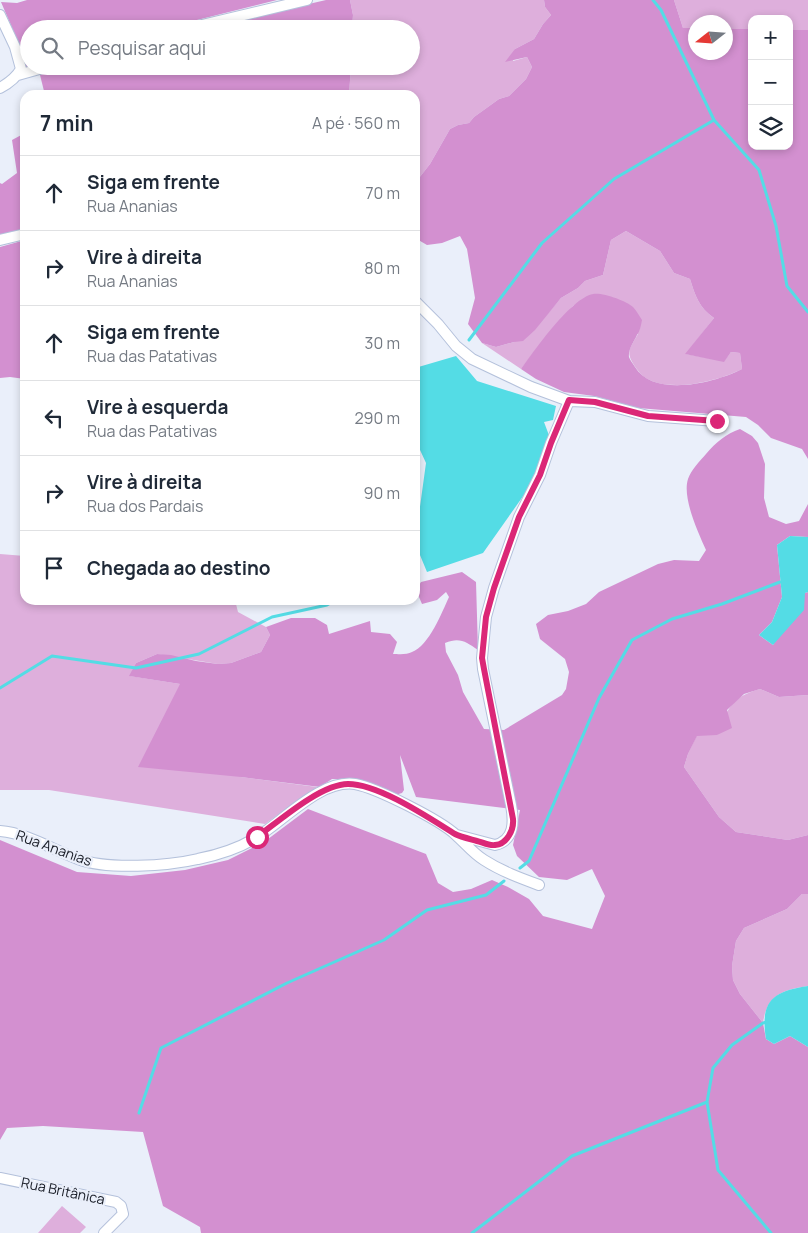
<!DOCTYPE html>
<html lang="pt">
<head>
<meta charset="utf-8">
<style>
  :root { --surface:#fff; --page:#f2f2f3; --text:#1f2937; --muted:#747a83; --line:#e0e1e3 }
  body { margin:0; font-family:Manrope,sans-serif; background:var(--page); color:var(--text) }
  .controls { position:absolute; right:15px; top:15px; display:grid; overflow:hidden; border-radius:10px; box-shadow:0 2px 8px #0003 }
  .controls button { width:45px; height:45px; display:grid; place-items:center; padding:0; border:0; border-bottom:1px solid var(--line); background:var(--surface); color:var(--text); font:25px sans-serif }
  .compass { position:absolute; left:688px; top:15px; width:45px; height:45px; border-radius:50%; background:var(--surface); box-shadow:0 2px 8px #0003; rotate:253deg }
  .stop { position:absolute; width:15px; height:15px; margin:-11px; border:4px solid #db2777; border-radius:50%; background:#fff }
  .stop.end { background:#db2777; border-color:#fff; box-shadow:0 1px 5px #0008 }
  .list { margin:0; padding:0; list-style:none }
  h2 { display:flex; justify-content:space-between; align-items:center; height:65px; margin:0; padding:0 20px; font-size:21px }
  h2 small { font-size:16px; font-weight:400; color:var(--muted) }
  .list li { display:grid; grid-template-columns:32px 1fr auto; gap:15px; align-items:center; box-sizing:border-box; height:75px; padding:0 20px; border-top:1px solid var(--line) }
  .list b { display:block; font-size:19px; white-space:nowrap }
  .list p { margin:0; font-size:16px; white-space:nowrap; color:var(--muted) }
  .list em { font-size:16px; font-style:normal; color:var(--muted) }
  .icon { flex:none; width:28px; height:28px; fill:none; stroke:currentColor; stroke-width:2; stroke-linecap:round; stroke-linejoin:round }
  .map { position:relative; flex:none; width:808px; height:1233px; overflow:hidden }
  .search { position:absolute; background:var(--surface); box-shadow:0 2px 8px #0003; left:20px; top:20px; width:400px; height:55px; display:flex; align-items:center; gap:12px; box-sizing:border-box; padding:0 18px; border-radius:28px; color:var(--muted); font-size:19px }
  .panel { position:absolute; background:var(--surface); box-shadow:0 2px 8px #0003; left:20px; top:90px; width:400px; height:515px; border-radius:15px }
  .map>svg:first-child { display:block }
  .green { fill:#deafdc }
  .forest { fill:#d390d0 }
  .water { fill:#54dce5 }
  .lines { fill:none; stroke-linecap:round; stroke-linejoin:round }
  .stream { stroke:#54dce5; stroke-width:3 }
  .street-casing { stroke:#b4c1db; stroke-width:12 }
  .street { stroke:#fff; stroke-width:10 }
  .route { stroke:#db2777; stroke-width:6 }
  .labels { text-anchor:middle; stroke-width:4.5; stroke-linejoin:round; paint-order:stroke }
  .street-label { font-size:14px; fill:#171b25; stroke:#eaeffa }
</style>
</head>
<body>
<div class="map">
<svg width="808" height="1233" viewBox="0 0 808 1233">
  <rect width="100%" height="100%" fill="#eaeffa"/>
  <path class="green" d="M 350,0 L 544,0 L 545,7 L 551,15 L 543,24 L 534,39 L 515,49 L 513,61 L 527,57 L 532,67 L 526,79 L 509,96 L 499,99 L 474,117 L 469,123 L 458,125 L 450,129 L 430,164 L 419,178 L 416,194 L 415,194 L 415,95 L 349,95 L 351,66 L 411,66 L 411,29 L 352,29 L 353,15 Z
    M 674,0 L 808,0 L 808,30 L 789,30 L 789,19 L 752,19 L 752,29 L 726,29 L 726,22 L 696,22 L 695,28 L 683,28 Z
    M 626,231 L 660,251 L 674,273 L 690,279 C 695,295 699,308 714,318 L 686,354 L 724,361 L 731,352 L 740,353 L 742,369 C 717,382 654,398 636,368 C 625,352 629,350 638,334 L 594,294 L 573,306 L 533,353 L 521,369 L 482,343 L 496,347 L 514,342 L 549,312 L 561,298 L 578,288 L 585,281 L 603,275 L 611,240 Z
    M 0,554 L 25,556 L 25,600 L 235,600 L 238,612 L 266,627 L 270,635 L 261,652 L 231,663 L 218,664 L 157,654 L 136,663 L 130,676 L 180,684 L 241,777 L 317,787 L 265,824 L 49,790 L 0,790 Z
    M 760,689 L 779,697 L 808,695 L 808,835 L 788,840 L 736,832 L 719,817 L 684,767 L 688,754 L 697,735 L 717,735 C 728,708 731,697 760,689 Z
    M 802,894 L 808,894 L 808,986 C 782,990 767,995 763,1023 L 740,994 L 733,980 L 732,966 L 736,941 L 744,928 L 787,909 Z
    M 62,1206 L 86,1227 L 80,1233 L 38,1233 Z"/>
  <path class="forest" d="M 27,0 L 277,0 L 161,29 L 29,29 L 29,66 L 33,66 L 26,68 L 24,56 L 1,2 L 17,3 Z
    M 326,0 L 350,0 L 353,15 L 352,29 L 201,29 Z
    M 544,0 L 674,0 L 683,28 L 695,28 L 696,52 L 726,52 L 726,29 L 752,29 L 752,146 L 789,146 L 789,30 L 808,30 L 808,459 L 802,449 L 771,438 L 758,425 L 746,417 L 638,408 L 594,396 L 564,392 L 536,379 L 521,369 C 534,351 571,298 593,294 C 602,292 627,301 633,307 C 637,311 639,316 642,320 C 641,325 640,331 637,335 C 634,342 628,349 629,357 C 630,360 633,364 635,367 C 654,398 715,383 742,369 L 740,353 L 731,352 L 724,362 L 685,354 L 714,318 C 699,308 695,295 690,279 L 674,273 L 660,251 L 626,231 L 611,240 L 603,275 L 585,281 L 578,288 L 561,298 L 535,330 L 523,341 L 514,342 L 496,347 L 482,343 L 468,324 L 475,298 L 467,249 L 460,236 L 442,243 L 427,245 L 415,238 L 415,194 L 419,178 L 430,164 L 450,129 L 458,125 L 469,123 L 474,117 L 499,99 L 509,96 L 526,79 L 532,67 L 527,57 L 505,62 L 515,49 L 534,39 L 543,24 L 551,15 L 545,7 Z
    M 63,66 L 351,66 L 349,95 L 45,95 L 40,75 Z
    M 25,133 L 25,228 L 0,236 L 0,183 L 2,184 L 17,173 L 12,140 Z
    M 25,240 L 25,379 L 10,377 L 0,378 L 0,247 Z
    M 740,429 L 752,436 L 758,443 L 765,464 L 764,498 L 769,517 L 786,524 L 799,521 L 808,504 L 808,537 L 790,536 L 777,545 L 782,597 L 772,622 L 759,635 L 773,645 L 805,593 L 808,592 L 808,695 L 779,697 L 760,689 L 744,694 L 727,710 L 732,728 L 717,735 L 697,736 L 688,754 L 684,767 L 719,817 L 736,832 L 788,840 L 808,835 L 808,894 L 802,894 L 787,909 L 744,928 L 736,941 L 732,966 L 733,980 L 740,994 L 763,1023 L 766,1039 L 774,1044 L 790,1036 L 808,1047 L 808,1233 L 201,1233 L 200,1227 L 163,1206 L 143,1132 L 43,1126 L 7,1128 L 0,1140 L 0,840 L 77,872 L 131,876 L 185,870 L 228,860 L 264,842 L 308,809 L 426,854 L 438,883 L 453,892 L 471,889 L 492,880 L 508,887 L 529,899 L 543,916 L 592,929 L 605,896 L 592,869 L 567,880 L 539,877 L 517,856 L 513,845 L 520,810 L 416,797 L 400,755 L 404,790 L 402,793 L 395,795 L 378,786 L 349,779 L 332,779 L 320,787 L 241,777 L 138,767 L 180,684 L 129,676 L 136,663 L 157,654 L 171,655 L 196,661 L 218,664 L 231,663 L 261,652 L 270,635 L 266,627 L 291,618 L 315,618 L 327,625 L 329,634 L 370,621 L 371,632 L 390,634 L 397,642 L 393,654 C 398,654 407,655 412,652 C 429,646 442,612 449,597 L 446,592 L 437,600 L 422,604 L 416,590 L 421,582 L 462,572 L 476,582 L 478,650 C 466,642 460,637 445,643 L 446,652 L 458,675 L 463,692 L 484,729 L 504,730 L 562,695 L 566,689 L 569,672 L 565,659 L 540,639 L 536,624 L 548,615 L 568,611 L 586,604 L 599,592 L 658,564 L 674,560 L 699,561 L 706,550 C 698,532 682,498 688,479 C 691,470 700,461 706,454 C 716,442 726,434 740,429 Z"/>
  <path class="water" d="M 456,356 L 477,381 L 556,406 L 553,420 L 544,422 L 550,438 L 538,475 L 483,553 L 427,572 L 415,543 L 426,463 L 415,439 L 415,368 Z
    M 790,536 L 808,537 L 808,592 L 805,593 L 804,610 L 773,645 L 759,635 L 772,622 L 782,597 L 777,545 Z
    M 808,986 L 808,1047 L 790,1036 L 774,1044 L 766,1039 C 760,1002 772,991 808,986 Z"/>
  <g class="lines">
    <path class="stream" d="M 653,0 L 661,10 L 714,120 L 759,170 L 776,226 L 787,286 L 808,312
      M 469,340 L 542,243 L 614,179 L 714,120
      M 0,688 L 52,656 L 136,668 L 199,654 L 272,617 L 327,605 L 336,600
      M 520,868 L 529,861 L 599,698 L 632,640 L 672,619 L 722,604 L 780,582
      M 767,1022 L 763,1023 L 732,1045 L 713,1068 L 707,1102 L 718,1170 L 771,1233
      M 139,1113 L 161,1048 L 287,983 L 384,940 L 427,910 L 486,895 L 504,881
      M 472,1233 L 572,1156 L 707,1102"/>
    <g class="street-casing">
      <path id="street" d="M 0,15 L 15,47 L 21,69 C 16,78 9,83 0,88
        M 185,29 L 307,0
        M 18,75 L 50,66
        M 0,240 L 25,234
        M 415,301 L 438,324 L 456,346 L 472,359 L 531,387 L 569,401 L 595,402 L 648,416 L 717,421
        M 0,831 C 27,833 53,850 78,859 C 107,870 168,866 198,859 C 218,855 237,849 254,839 C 283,822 320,779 355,784 C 377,788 440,820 456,835 C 466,844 473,853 484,860 C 501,871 520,878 539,885
        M 457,835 L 495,845 C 515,840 514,821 511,805 L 483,669 L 482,658 L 486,617 L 494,588 L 519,517 L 540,475 L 551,443 L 569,401
        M 0,1178 L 116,1202 L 121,1206 L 123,1214 L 104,1233"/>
    </g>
    <use href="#street" class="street"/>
  </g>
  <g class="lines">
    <path class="route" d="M 257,837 C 279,821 321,784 348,784 C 379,784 429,818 455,834 C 461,837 470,839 477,841 C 482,842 489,846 495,845 C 507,844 514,830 513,819 L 484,669 L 482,658 L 486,617 L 494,588 L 519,517 L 540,475 L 551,443 L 569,400 L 595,402 L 648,416 L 717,421"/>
  </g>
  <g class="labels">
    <g class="street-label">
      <text transform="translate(54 848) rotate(20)" y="5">Rua Ananias</text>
      <text transform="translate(63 1191) rotate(12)" y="5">Rua Britânica</text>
    </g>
  </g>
</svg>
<div class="controls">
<button>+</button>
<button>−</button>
<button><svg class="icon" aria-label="layers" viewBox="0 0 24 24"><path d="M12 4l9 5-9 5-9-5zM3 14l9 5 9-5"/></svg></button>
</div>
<svg class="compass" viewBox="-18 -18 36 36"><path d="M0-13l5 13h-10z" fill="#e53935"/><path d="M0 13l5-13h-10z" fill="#747a83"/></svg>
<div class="stop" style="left:257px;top:837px"></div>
<div class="stop end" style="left:717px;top:421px"></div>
<div class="search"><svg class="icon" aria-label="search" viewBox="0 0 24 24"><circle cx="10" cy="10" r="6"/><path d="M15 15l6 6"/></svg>Pesquisar aqui</div>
<section class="panel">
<h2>7 min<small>A pé · 560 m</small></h2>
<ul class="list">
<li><svg class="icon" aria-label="ahead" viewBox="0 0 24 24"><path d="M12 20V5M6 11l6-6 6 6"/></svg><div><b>Siga em frente</b><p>Rua Ananias</p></div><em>70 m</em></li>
<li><svg class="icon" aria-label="right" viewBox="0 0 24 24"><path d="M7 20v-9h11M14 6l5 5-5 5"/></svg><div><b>Vire à direita</b><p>Rua Ananias</p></div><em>80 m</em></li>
<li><svg class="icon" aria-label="ahead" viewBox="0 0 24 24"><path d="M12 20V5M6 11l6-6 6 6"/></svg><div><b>Siga em frente</b><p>Rua das Patativas</p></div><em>30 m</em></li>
<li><svg class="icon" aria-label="left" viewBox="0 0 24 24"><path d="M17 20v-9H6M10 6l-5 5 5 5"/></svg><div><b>Vire à esquerda</b><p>Rua das Patativas</p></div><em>290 m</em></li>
<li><svg class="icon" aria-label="right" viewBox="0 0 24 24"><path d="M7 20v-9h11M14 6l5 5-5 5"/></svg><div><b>Vire à direita</b><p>Rua dos Pardais</p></div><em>90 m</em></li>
<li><svg class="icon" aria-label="arrive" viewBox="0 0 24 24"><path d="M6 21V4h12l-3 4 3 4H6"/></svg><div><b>Chegada ao destino</b></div></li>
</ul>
</section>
</div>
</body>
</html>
